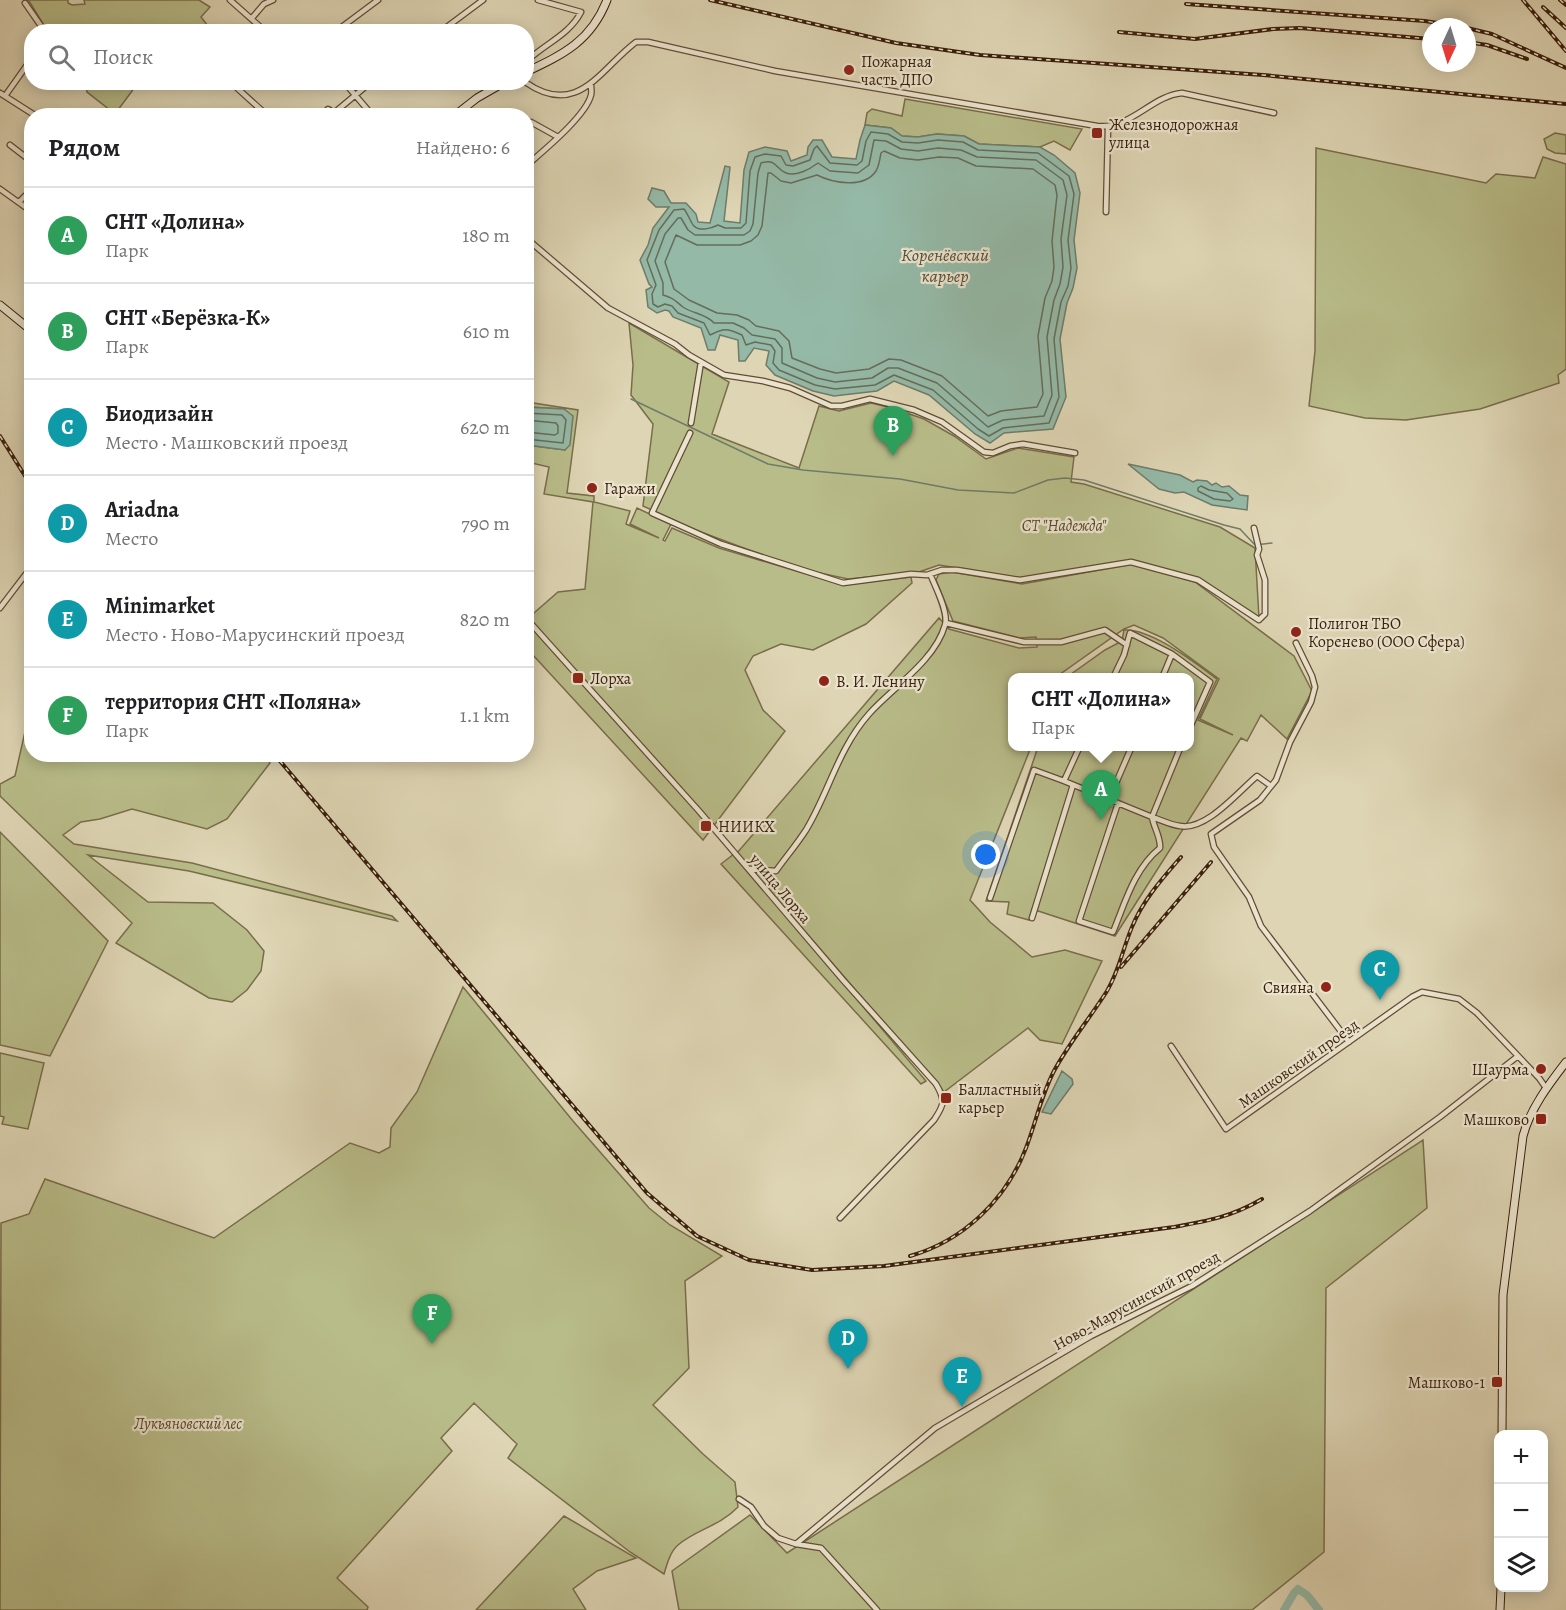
<!DOCTYPE html>
<html lang="ru">
<head>
<meta charset="utf-8">
<style>
  :root { --surface:#fff; --page:#f6f6f6; --text:#202124; --muted:#757577; --line:#e0e0e0; --accent:#0f766e }
  body { margin:0; font-family:Alegreya,serif; background:var(--page); color:var(--text) }
  .controls { position:absolute; right:18px; bottom:18px; display:grid; overflow:hidden; border-radius:12px; box-shadow:0 3px 15px #0003 }
  .controls button { width:54px; height:54px; display:grid; place-items:center; padding:0; border:0; border-bottom:2px solid var(--line); background:var(--surface); color:var(--text); font:30px sans-serif }
  .compass { position:absolute; left:1422px; top:18px; width:54px; height:54px; border-radius:50%; background:var(--surface); box-shadow:0 3px 15px #0003; rotate:184deg }
  .you { position:absolute; left:986px; top:855px; width:21px; height:21px; margin:-15px; border:4px solid #fff; border-radius:50%; background:#1a73e8; box-shadow:0 0 0 9px #1a73e833 }
  .badge { display:grid; place-items:center; width:39px; height:39px; border-radius:50%; background:var(--accent); color:#fff; font-size:20px; font-weight:700 }
  .pin { position:absolute; translate:-50% -50px; filter:drop-shadow(0 2px 3px #0008) }
  .pin::after { content:''; position:absolute; top:32px; width:21px; height:18px; background:inherit; clip-path:polygon(0 0,100% 0,50% 100%) }
  .popup { position:absolute; left:1008px; top:673px; width:186px; height:78px; box-sizing:border-box; display:grid; place-content:center; border-radius:12px; background:var(--surface); filter:drop-shadow(0 2px 4px #0005); font-size:20px; white-space:nowrap; color:var(--muted) }
  .popup b { font-size:22px; color:var(--text) }
  .popup::after { content:''; position:absolute; left:50%; top:100%; margin-left:-12px; border:12px solid transparent; border-top-color:var(--surface) }
  .list { margin:0; padding:0; list-style:none }
  h2 { display:flex; justify-content:space-between; align-items:center; height:78px; margin:0; padding:0 24px; font-size:26px }
  h2 small { font-size:20px; font-weight:400; color:var(--muted) }
  .list li { display:grid; grid-template-columns:39px 1fr auto; gap:18px; align-items:center; box-sizing:border-box; height:96px; padding:0 24px; border-top:2px solid var(--line) }
  .list b { display:block; font-size:22px; white-space:nowrap }
  .list p { margin:0; font-size:20px; white-space:nowrap; color:var(--muted) }
  .list em { font-size:20px; font-style:normal; color:var(--muted) }
  .icon { flex:none; width:33px; height:33px; fill:none; stroke:currentColor; stroke-width:2; stroke-linecap:round; stroke-linejoin:round }
  .map { position:relative; flex:none; width:1566px; height:1610px; overflow:hidden }
  .search { position:absolute; background:var(--surface); box-shadow:0 3px 15px #0003; left:24px; top:24px; width:510px; height:66px; display:flex; align-items:center; gap:15px; box-sizing:border-box; padding:0 21px; border-radius:24px; color:var(--muted); font-size:22px }
  .panel { position:absolute; background:var(--surface); box-shadow:0 3px 15px #0003; left:24px; top:108px; width:510px; height:654px; border-radius:24px }
  .map>svg:first-child { display:block }
  .green { fill:#b8bc89; stroke:#796d4a; stroke-width:1.5 }
  .water { fill:#94b9a7; stroke:#707b68; stroke-width:1.5 }
  .lines { fill:none; stroke-linecap:round; stroke-linejoin:round }
  .shore { stroke:#676c58; stroke-width:1.5 }
  .stream { stroke:#707b68; stroke-width:1.5 }
  .river { stroke:#94b9a7; stroke-width:8 }
  .street-casing { stroke:#634c34; stroke-width:7 }
  .secondary-casing { stroke:#3a1e0a; stroke-width:9 }
  .street { stroke:#eae4ce; stroke-width:4.5 }
  .secondary { stroke:#eae4ce; stroke-width:7 }
  .rail-casing { stroke:#3a1e0a; stroke-width:4 }
  .rail { stroke:#eae4ce; stroke-width:1.5; stroke-dasharray:4.5; stroke-linecap:butt }
  .poi-dot { fill:#8f2418; stroke:#eae4ce; stroke-width:2 }
  .labels { text-anchor:middle; stroke-width:4.5; stroke-linejoin:round; paint-order:stroke }
  .poi-label { font-size:16px; fill:#3a1e0a; stroke:#eae4ce; text-anchor:start }
  .park-label { font-size:16px; font-style:italic; fill:#5a462a; stroke:#eae4ce }
  .street-label { font-size:16px; fill:#3a1e0a; stroke:#eae4ce }
  .water-label { font-size:18px; font-style:italic; fill:#554c39; stroke:#eae4ce }
</style>
</head>
<body>
<div class="map">
<svg width="1566" height="1610" viewBox="0 0 1566 1610">
  <rect width="100%" height="100%" fill="#ded5b4"/>
  <filter id="stains"><feTurbulence type="fractalNoise" baseFrequency=".00333" numOctaves="4"/><feColorMatrix values="0 0 0 0 .2 0 0 0 0 .09 0 0 0 0 .02 0 0 0 .5 -.17"/></filter>
  <radialGradient id="worn" r=".72"><stop offset=".6" stop-color="#630" stop-opacity="0"/><stop offset="1" stop-color="#630" stop-opacity=".3"/></radialGradient>
  <path class="green" d="M 24,0 L 68,0 L 68,3 L 72,5 L 85,4 L 84,0 L 199,0 L 210,7 L 201,17 L 208,26 L 204,31 L 48,32 L 29,1 Z
    M 86,83 L 138,83 L 115,114 L 87,92 Z
    M 905,99 L 1082,129 L 1070,150 L 1054,141 L 1040,147 L 979,144 L 964,136 L 937,134 L 918,137 L 902,136 L 891,128 L 865,125 L 867,113 L 872,109 L 902,116 Z
    M 1555,133 L 1566,135 L 1566,154 L 1555,153 L 1547,149 L 1544,139 Z
    M 1316,148 L 1486,183 L 1496,174 L 1535,178 L 1543,157 L 1566,164 L 1566,369 L 1558,375 L 1559,383 L 1480,409 L 1406,420 L 1365,418 L 1309,406 L 1315,351 Z
    M 629,323 L 729,382 L 712,434 L 799,468 L 819,406 L 839,411 L 871,403 L 892,408 L 924,419 L 954,436 L 986,459 L 1018,448 L 1074,457 L 1071,482 L 1084,484 L 1220,527 L 1255,548 L 1259,618 L 1200,579 L 1133,560 L 1019,578 L 939,565 L 919,572 L 848,579 L 806,570 L 765,556 L 693,529 L 643,506 L 653,424 L 631,395 L 633,365 Z
    M 527,402 L 578,410 L 567,493 L 594,496 L 594,502 L 630,511 L 626,524 L 659,538 L 630,524 L 637,508 L 671,524 L 663,540 L 665,541 L 672,528 L 719,548 L 843,585 L 911,577 L 912,583 L 866,624 L 813,650 L 781,644 L 753,656 L 745,670 L 763,710 L 785,731 L 703,840 L 532,654 L 527,657 L 527,619 L 558,592 L 585,589 L 593,502 L 544,494 L 549,467 L 527,462 L 527,445 L 565,450 L 564,409 L 527,407 Z
    M 1133,564 L 1195,582 L 1294,656 L 1312,691 L 1287,739 L 1261,715 L 1247,741 L 1241,738 L 1115,936 L 1032,909 L 1029,920 L 1007,914 L 1009,902 L 986,901 L 1038,747 L 1190,746 L 1190,678 L 1067,677 L 1105,650 L 1122,641 L 1124,630 C 1151,628 1195,663 1217,679 L 1198,720 L 1233,735 L 1200,719 L 1219,679 L 1163,638 L 1134,625 L 1124,629 L 1056,677 L 1012,678 L 1012,746 L 1031,747 L 970,900 L 990,922 L 1032,957 L 1065,950 L 1102,961 L 1062,1044 L 1040,1040 L 1028,1028 L 944,1092 L 737,853 L 939,618 L 949,629 L 1019,648 L 1037,647 L 1036,637 L 1020,638 L 953,621 L 936,580 L 939,574 L 952,572 L 1022,584 Z
    M 31,668 L 32,754 L 263,754 L 270,763 L 227,819 L 207,829 L 132,809 L 100,819 L 81,822 L 63,835 L 74,844 L 192,863 L 392,916 L 397,921 L 189,871 L 88,855 L 148,902 L 213,903 L 247,930 L 264,951 L 261,971 L 247,990 L 232,1002 L 209,998 L 116,943 L 132,923 L 0,796 L 0,784 L 15,776 L 27,723 Z
    M 0,832 L 108,941 L 50,1056 L 0,1045 Z
    M 734,854 L 926,1081 L 921,1084 L 721,864 Z
    M 463,987 L 573,1121 L 649,1208 L 670,1225 L 722,1256 L 685,1281 L 689,1368 L 653,1405 L 703,1454 L 735,1482 L 738,1507 C 720,1526 695,1530 678,1545 C 670,1552 667,1564 664,1574 L 630,1552 L 508,1458 L 517,1444 L 474,1403 L 441,1438 L 452,1451 L 337,1578 L 368,1607 L 367,1610 L 0,1610 L 1,1223 L 29,1214 L 45,1179 L 214,1238 L 350,1143 L 379,1153 L 390,1147 L 391,1128 L 417,1092 Z
    M 0,1053 L 44,1063 L 28,1129 L 2,1124 L 4,1117 L 0,1116 Z
    M 1423,1140 L 1427,1208 L 1326,1288 L 1324,1552 L 1252,1610 L 679,1610 L 672,1571 L 750,1515 L 787,1553 Z
    M 564,1516 L 636,1558 L 597,1571 L 573,1589 L 586,1610 L 476,1610 Z"/>
  <path class="water" d="M 865,125 L 891,128 L 902,136 L 918,137 L 937,134 L 964,136 L 979,144 L 1040,147 L 1054,155 L 1075,173 L 1080,193 L 1074,240 L 1077,268 L 1073,288 L 1067,303 L 1060,339 L 1066,397 L 1053,429 L 1004,433 L 990,443 L 975,434 L 929,395 L 894,381 L 877,391 L 834,396 L 813,391 L 775,375 L 766,365 L 769,351 L 754,348 L 745,361 L 739,361 L 738,340 L 720,335 L 715,350 L 708,350 L 701,328 L 673,317 L 669,311 L 665,310 L 657,313 L 648,307 L 646,290 L 652,287 L 649,284 L 640,260 L 648,245 L 653,228 L 669,207 L 656,207 L 648,199 L 652,188 L 664,191 L 671,203 L 686,203 L 696,214 L 698,222 L 710,223 L 725,166 L 730,167 L 724,221 L 740,223 L 744,170 L 749,152 L 765,147 L 787,151 L 791,161 L 807,155 L 808,147 L 813,140 L 822,140 L 832,157 L 856,159 L 860,140 Z
    M 526,407 L 564,409 L 573,416 L 570,445 L 565,450 L 527,445 Z
    M 1128,464 L 1180,475 L 1193,482 L 1197,480 L 1207,481 L 1212,485 L 1216,483 L 1222,487 L 1229,486 L 1240,495 L 1248,496 L 1247,510 L 1212,505 L 1184,492 L 1175,493 L 1159,489 Z
    M 1062,1071 L 1072,1079 L 1073,1084 L 1051,1114 L 1042,1112 Z"/>
  <g class="lines">
    <path class="shore" d="M 871,132 L 888,134 L 902,142 L 918,143 L 938,140 L 963,142 L 978,150 L 1038,153 L 1069,176 L 1074,194 L 1068,240 L 1071,268 L 1068,286 L 1061,302 L 1054,339 L 1059,397 L 1049,423 L 1003,428 L 989,436 L 978,429 L 933,390 L 894,375 L 875,385 L 835,389 L 815,385 L 779,370 L 773,363 L 775,351 L 771,345 L 755,342 L 746,345 L 742,335 C 727,328 724,328 710,335 L 704,323 L 678,313 L 672,306 L 665,304 L 658,307 L 653,304 L 652,294 L 656,285 L 647,260 L 659,230 L 674,210 L 684,209 C 688,214 692,225 694,226 C 700,232 712,228 718,225 L 725,228 L 741,228 L 746,223 L 750,171 L 755,157 L 765,154 L 781,156 L 786,165 L 793,166 L 810,160 L 814,149 L 817,146 L 830,163 L 857,165 L 862,161 L 866,141 Z
      M 874,140 L 886,141 L 901,149 L 918,151 L 938,148 L 961,150 L 977,157 L 1036,160 L 1063,180 L 1067,195 L 1061,239 L 1063,267 L 1060,284 L 1054,300 L 1047,337 L 1052,395 L 1044,416 L 1003,420 L 988,427 L 937,383 L 898,368 L 888,368 L 872,378 L 835,382 L 817,378 L 782,363 L 782,348 L 775,339 L 752,335 L 744,328 L 733,323 L 714,323 C 705,313 693,314 683,307 C 673,299 675,299 663,295 L 663,283 L 655,261 L 665,234 L 678,218 L 681,218 L 688,230 L 695,235 L 744,235 L 750,231 L 753,224 L 758,173 L 761,163 C 777,158 775,169 786,173 C 796,177 810,169 818,163 L 830,171 L 858,173 L 869,165 Z
      M 884,151 L 900,158 L 918,160 L 939,157 L 958,158 L 976,166 L 1033,169 L 1055,185 L 1057,195 L 1052,241 L 1054,267 L 1052,281 L 1045,298 L 1038,336 L 1043,394 L 1037,407 L 1001,411 L 988,416 L 942,376 L 901,360 L 889,359 L 869,369 L 836,373 L 820,369 L 792,358 L 789,341 L 779,331 L 756,326 L 749,320 L 737,315 L 717,313 L 689,300 L 674,289 L 665,262 L 676,235 L 697,245 L 740,245 L 751,241 L 758,235 L 762,226 L 768,173 L 771,173 L 781,181 L 791,183 L 817,175 C 833,183 864,189 876,171 C 879,166 880,159 881,153 Z
      M 526,413 L 562,415 L 566,420 L 563,443 L 526,439
      M 526,420 L 556,423 L 558,426 L 558,433 L 555,435 L 526,432
      M 1201,486 L 1209,490 L 1227,493 L 1233,499 L 1230,501 L 1214,499 L 1198,491 L 1198,488 Z"/>
    <path class="stream" d="M 631,399 L 768,464 L 803,470 L 900,479 L 958,490 L 1014,493 L 1048,480 L 1065,478 L 1084,480 L 1224,525 L 1240,529 L 1255,545 L 1272,543"/>
    <path class="river" d="M 1284,1610 L 1294,1593 L 1298,1589 L 1307,1595 L 1319,1610"/>
    <g class="street-casing">
      <path id="street" d="M 230,0 L 266,32
        M 25,3 L 41,26 L 42,32
        M 252,18 L 264,4 L 273,0
        M 278,32 L 279,30 L 288,32
        M 335,32 L 378,0
        M 440,32 L 483,0
        M 528,72 L 528,60 C 545,44 570,34 581,12 L 538,0
        M 241,82 L 237,88 L 268,116
        M 344,82 L 373,116
        M 525,82 C 578,119 600,69 636,42 L 648,42 L 775,71 L 1097,126 C 1130,130 1151,96 1182,93 L 1274,113
        M 0,93 L 36,116
        M 5,96 L 32,58
        M 321,116 L 328,109 L 334,113 L 371,82
        M 526,125 L 531,122 L 558,137
        M 10,145 L 32,162
        M 526,166 C 543,151 586,116 591,95 C 592,92 591,88 591,85
        M 0,189 L 32,212
        M 19,202 L 32,189
        M 1106,212 L 1108,128
        M 526,238 L 608,308 L 675,344 L 689,355 L 724,375 L 763,381 L 790,388 L 831,406 L 842,406 L 870,399 L 914,410 L 942,422 L 984,452 L 993,453 L 1010,446 L 1023,444 L 1075,453
        M 691,423 L 701,362
        M 690,433 L 652,513 L 721,544 L 843,583 L 911,574 L 927,575 L 942,570 L 957,570 L 1020,580 L 1131,562 L 1198,580 L 1259,620 L 1265,614 L 1265,580 L 1257,555 L 1259,549 L 1254,528
        M 0,608 L 32,566
        M 526,618 L 699,811 L 843,980 L 936,1084 C 946,1101 944,1105 934,1120 L 840,1218
        M 946,623 L 1024,642 L 1061,642 L 1105,630 L 1127,645
        M 1296,643 L 1312,676 L 1315,687 L 1311,702 L 1290,742 L 1276,780 L 1260,800 L 1211,834 L 1214,847 L 1249,897 L 1261,926 L 1349,1042
        M 1113,678 L 1124,655 L 1130,633 L 1172,654 L 1210,682 L 1190,727
        M 1162,678 L 1172,654
        M 1080,746 L 1064,781 L 1152,817 L 1181,746
        M 1109,799 L 1132,746
        M 1118,803 L 1079,921 L 1113,932 C 1125,903 1134,869 1160,848 C 1161,838 1154,828 1152,817 C 1161,820 1171,825 1180,826 C 1206,831 1238,792 1257,776 L 1271,786
        M 750,869 L 776,871 C 786,857 797,844 806,830 C 829,792 838,749 869,714 C 892,688 935,661 945,625 C 949,613 935,586 930,574
        M 990,898 L 1034,770 L 1064,781
        M 1032,918 L 1073,785
        M 1171,1046 L 1226,1129 L 1412,997 L 1422,992 L 1459,999 L 1477,1013 L 1539,1078 L 1546,1088
        M 739,1499 L 751,1507 L 764,1526 L 778,1538 L 796,1544 L 821,1548 L 877,1610
        M 796,1544 L 935,1428 L 1091,1336 L 1192,1286 L 1310,1211 L 1440,1117 L 1518,1056"/>
    </g>
    <g class="secondary-casing">
      <path id="secondary" d="M 526,72 C 564,54 591,41 607,0
        M 454,116 L 477,98 L 505,82
        M 0,305 L 32,331
        M 1502,1434 L 1503,1295 L 1523,1136 C 1530,1109 1549,1084 1566,1062
        M 1500,1610 L 1501,1588"/>
    </g>
    <use href="#street" class="street"/>
    <use href="#secondary" class="secondary"/>
    <g class="rail-casing">
      <path id="rail" d="M 710,0 L 896,43 L 980,55 L 1263,75 L 1566,104
        M 1523,0 L 1566,51
        M 1560,0 L 1566,5
        M 1186,4 L 1425,21 L 1463,27
        M 1543,7 L 1566,28
        M 1467,28 L 1492,34 L 1566,68
        M 1119,32 L 1195,39 L 1273,29 L 1300,28 L 1431,39
        M 1467,42 L 1487,45 L 1527,59
        M 0,436 L 32,487
        M 274,754 L 647,1193 L 697,1236 L 749,1260 L 812,1270 L 884,1266 L 1174,1227 C 1208,1221 1231,1217 1262,1199
        M 1121,967 L 1211,862
        M 910,1256 C 963,1241 1006,1200 1026,1148 C 1036,1122 1041,1096 1054,1071 C 1069,1043 1090,1018 1107,991 C 1119,971 1123,948 1132,927 C 1143,900 1162,879 1181,857"/>
    </g>
    <use href="#rail" class="rail"/>
  </g>
  <g class="poi-dot">
    <circle cx="849" cy="70" r="6"/>
    <rect x="1091" y="127" width="12" height="12" rx="3"/>
    <circle cx="592" cy="488" r="6"/>
    <circle cx="1296" cy="632" r="6"/>
    <rect x="572" y="672" width="12" height="12" rx="3"/>
    <circle cx="824" cy="681" r="6"/>
    <rect x="700" y="820" width="12" height="12" rx="3"/>
    <circle cx="1326" cy="987" r="6"/>
    <circle cx="1541" cy="1069" r="6"/>
    <rect x="940" y="1092" width="12" height="12" rx="3"/>
    <rect x="1535" y="1113" width="12" height="12" rx="3"/>
    <rect x="1491" y="1376" width="12" height="12" rx="3"/>
  </g>
  <g class="labels">
    <g class="poi-label">
      <text x="861" y="67">Пожарная<tspan x="861" dy="18">часть ДПО</tspan></text>
      <text x="1109" y="130">Железнодорожная<tspan x="1109" dy="18">улица</tspan></text>
      <text x="604" y="494">Гаражи</text>
      <text x="1308" y="629">Полигон ТБО<tspan x="1308" dy="18">Коренево (ООО Сфера)</tspan></text>
      <text x="590" y="684">Лорха</text>
      <text x="836" y="687">В. И. Ленину</text>
      <text x="718" y="832">НИИКХ</text>
      <text x="1314" y="993" text-anchor="end">Свияна</text>
      <text x="1529" y="1075" text-anchor="end">Шаурма</text>
      <text x="958" y="1095">Балластный<tspan x="958" dy="18">карьер</tspan></text>
      <text x="1529" y="1125" text-anchor="end">Машково</text>
      <text x="1485" y="1388" text-anchor="end">Машково-1</text>
    </g>
    <g class="park-label">
      <text x="1064" y="531">СТ "Надежда"</text>
      <text x="188" y="1429">Лукьяновский лес</text>
    </g>
    <g class="street-label">
      <text transform="translate(781 888) rotate(50)" y="6">улица Лорха</text>
      <text transform="translate(1298 1063) rotate(-35)" y="6">Машковский проезд</text>
      <text transform="translate(1136 1300) rotate(-29)" y="6">Ново-Марусинский проезд</text>
    </g>
    <g class="water-label">
      <text x="945" y="261">Коренёвский<tspan x="945" dy="21">карьер</tspan></text>
    </g>
  </g>
  <rect width="100%" height="100%" filter="url(#stains)"/>
  <rect width="100%" height="100%" fill="url(#worn)"/>
</svg>
<div class="controls">
<button>+</button>
<button>−</button>
<button><svg class="icon" aria-label="layers" viewBox="0 0 24 24"><path d="M12 4l9 5-9 5-9-5zM3 14l9 5 9-5"/></svg></button>
</div>
<svg class="compass" viewBox="-18 -18 36 36"><path d="M0-13l5 13h-10z" fill="#e53935"/><path d="M0 13l5-13h-10z" fill="#757577"/></svg>
<div class="you"></div>
<div class="pin badge" style="left:1101px;top:820px;background:#2e9e5b">A</div>
<div class="popup"><b>СНТ «Долина»</b>Парк</div>
<div class="pin badge" style="left:893px;top:456px;background:#2e9e5b">B</div>
<div class="pin badge" style="left:1380px;top:1000px;background:#0f9aa8">C</div>
<div class="pin badge" style="left:848px;top:1369px;background:#0f9aa8">D</div>
<div class="pin badge" style="left:962px;top:1407px;background:#0f9aa8">E</div>
<div class="pin badge" style="left:432px;top:1344px;background:#2e9e5b">F</div>
<div class="search"><svg class="icon" aria-label="search" viewBox="0 0 24 24"><circle cx="10" cy="10" r="6"/><path d="M15 15l6 6"/></svg>Поиск</div>
<section class="panel">
<h2>Рядом<small>Найдено: 6</small></h2>
<ul class="list">
<li><span class="badge" style="background:#2e9e5b">A</span><div><b>СНТ «Долина»</b><p>Парк</p></div><em>180 m</em></li>
<li><span class="badge" style="background:#2e9e5b">B</span><div><b>СНТ «Берёзка-К»</b><p>Парк</p></div><em>610 m</em></li>
<li><span class="badge" style="background:#0f9aa8">C</span><div><b>Биодизайн</b><p>Место · Машковский проезд</p></div><em>620 m</em></li>
<li><span class="badge" style="background:#0f9aa8">D</span><div><b>Ariadna</b><p>Место</p></div><em>790 m</em></li>
<li><span class="badge" style="background:#0f9aa8">E</span><div><b>Minimarket</b><p>Место · Ново-Марусинский проезд</p></div><em>820 m</em></li>
<li><span class="badge" style="background:#2e9e5b">F</span><div><b>территория СНТ «Поляна»</b><p>Парк</p></div><em>1.1 km</em></li>
</ul>
</section>
</div>
</body>
</html>
